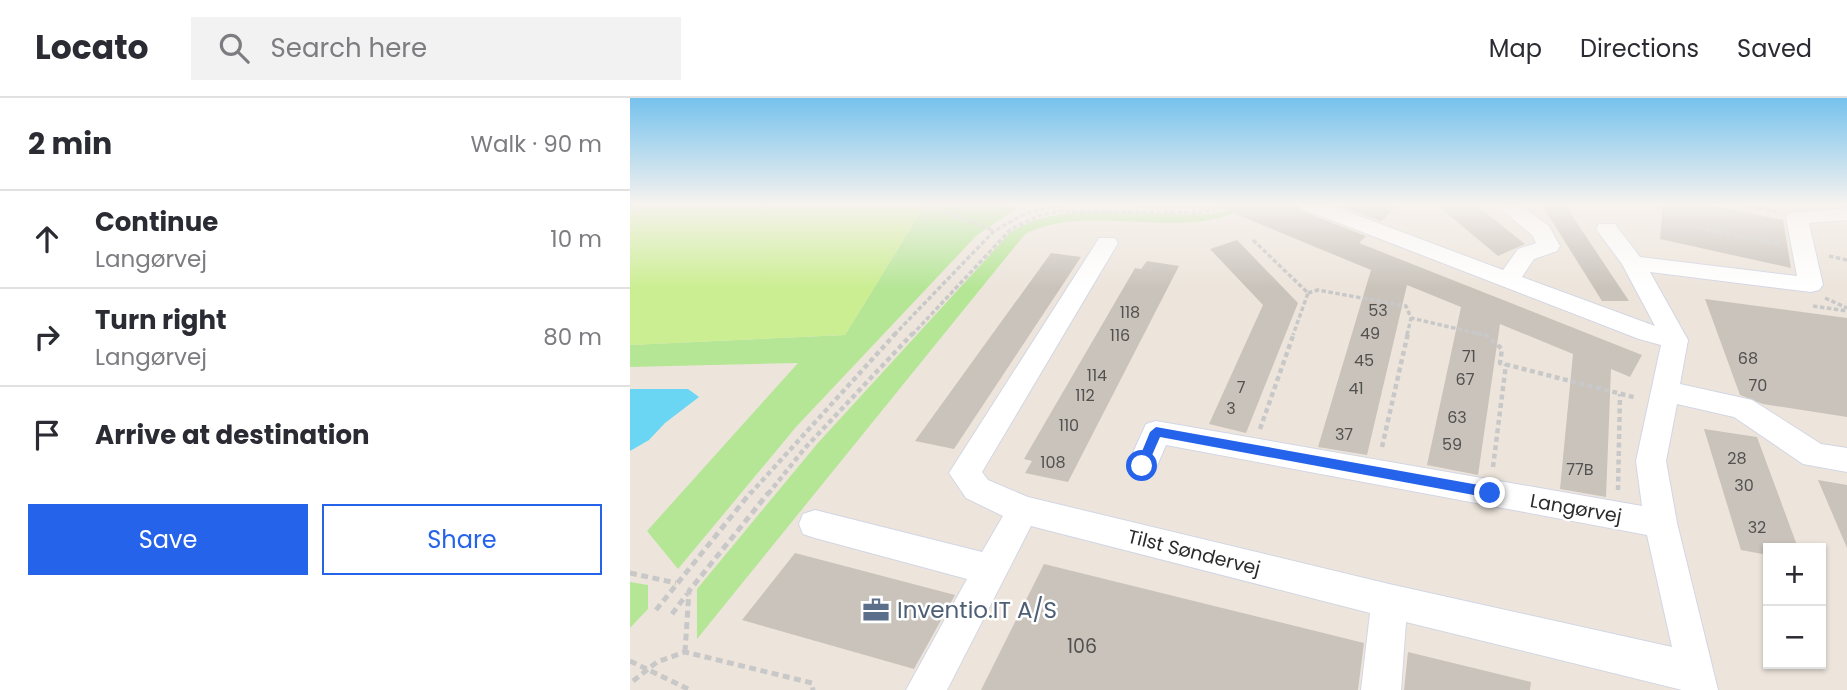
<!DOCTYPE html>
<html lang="en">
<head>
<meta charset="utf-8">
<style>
  :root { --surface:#fff; --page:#f2f2f3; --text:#2b2b33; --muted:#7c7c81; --line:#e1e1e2; --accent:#2563eb }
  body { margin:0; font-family:Poppins,sans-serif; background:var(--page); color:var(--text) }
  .controls { position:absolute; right:21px; bottom:21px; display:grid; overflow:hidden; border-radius:0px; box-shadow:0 2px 5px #0004 }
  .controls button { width:63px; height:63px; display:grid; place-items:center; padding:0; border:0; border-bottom:2px solid var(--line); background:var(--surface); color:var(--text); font:35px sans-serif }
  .stop { position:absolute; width:21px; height:21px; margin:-16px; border:5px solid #2563eb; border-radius:50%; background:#fff }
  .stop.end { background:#2563eb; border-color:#fff; box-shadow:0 2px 7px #0008 }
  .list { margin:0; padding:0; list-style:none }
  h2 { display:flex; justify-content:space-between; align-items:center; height:91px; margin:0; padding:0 28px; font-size:30px }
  h2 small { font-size:23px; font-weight:400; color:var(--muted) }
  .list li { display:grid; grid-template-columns:46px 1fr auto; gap:21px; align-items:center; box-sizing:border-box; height:98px; padding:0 28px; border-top:2px solid var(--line) }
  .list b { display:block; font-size:26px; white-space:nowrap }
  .list p { margin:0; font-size:23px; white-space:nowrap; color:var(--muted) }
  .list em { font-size:23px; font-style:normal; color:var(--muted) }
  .actions { display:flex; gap:14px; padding:21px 28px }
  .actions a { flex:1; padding:16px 0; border:2px solid var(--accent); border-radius:0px; text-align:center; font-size:24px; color:var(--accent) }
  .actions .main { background:var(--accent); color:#fff }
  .icon { flex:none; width:38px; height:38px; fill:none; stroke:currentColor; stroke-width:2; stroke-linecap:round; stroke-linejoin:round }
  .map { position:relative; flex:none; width:1217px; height:592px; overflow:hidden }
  header { display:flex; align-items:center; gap:42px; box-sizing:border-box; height:98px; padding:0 35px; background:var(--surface); border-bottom:2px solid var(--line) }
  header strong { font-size:33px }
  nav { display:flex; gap:38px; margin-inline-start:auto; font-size:24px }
  .search { width:490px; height:63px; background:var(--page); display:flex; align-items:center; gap:18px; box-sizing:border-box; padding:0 24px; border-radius:0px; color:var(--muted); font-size:26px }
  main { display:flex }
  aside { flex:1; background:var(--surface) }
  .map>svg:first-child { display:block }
  .green { fill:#b5e696 }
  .pitch { fill:#cbee92 }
  .water { fill:#6bd6f4 }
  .building { fill:#c9c3bb }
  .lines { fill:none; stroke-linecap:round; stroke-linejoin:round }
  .minor-casing { stroke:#d2d6e4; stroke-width:2 }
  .path-far2 { stroke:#c8c8c8; stroke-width:3.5; stroke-dasharray:4.5 2.5; stroke-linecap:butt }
  .path-far1 { stroke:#c8c8c8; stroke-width:4.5; stroke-dasharray:5 3.5; stroke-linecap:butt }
  .path { stroke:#c8c8c8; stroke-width:5; stroke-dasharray:7 4.5; stroke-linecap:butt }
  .minor { fill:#fff; fill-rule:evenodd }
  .route { fill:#2563eb }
  .labels { text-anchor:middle; stroke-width:5; stroke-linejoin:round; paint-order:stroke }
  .number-label { font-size:16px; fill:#52514f }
  .street-label { font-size:19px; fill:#2b2b2b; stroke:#fff }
  .near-number-label { font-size:19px; fill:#52514f }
  .near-service-label { font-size:23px; fill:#4e5e75; stroke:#fff; text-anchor:start }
</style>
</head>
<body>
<header>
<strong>Locato</strong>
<div class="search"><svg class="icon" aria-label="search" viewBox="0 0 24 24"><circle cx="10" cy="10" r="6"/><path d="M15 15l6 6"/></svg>Search here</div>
<nav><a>Map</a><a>Directions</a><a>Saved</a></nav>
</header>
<main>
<aside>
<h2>2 min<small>Walk · 90 m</small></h2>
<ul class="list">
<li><svg class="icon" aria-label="ahead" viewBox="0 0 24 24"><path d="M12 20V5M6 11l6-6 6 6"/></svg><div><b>Continue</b><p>Langørvej</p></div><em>10 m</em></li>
<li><svg class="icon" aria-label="right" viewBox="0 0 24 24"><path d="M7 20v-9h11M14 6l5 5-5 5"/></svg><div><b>Turn right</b><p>Langørvej</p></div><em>80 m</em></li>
<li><svg class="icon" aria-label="arrive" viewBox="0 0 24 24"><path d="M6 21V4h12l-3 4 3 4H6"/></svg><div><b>Arrive at destination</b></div></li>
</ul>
<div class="actions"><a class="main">Save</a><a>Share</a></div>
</aside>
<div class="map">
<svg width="1217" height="592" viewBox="0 0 1217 592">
  <rect width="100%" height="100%" fill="#ede5dc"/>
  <path class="green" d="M 295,107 L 381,107 L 386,111 L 347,137 L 166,329 L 48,471 L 17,433 L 168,265 L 0,269 L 0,247 L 215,237 Z
    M 613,110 C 551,145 461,103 395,136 L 67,541 L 67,491 L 187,346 L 379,136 C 424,101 509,118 565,117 C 581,117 596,112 613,110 Z
    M 0,484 L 18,487 L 18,511 L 0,530 Z"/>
  <path class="pitch" d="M 0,107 L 295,107 L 215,237 L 0,247 Z"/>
  <path class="water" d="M 0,291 L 58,291 L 69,299 L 35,325 L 19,342 L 0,353 Z"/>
  <path class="building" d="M 584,107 L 668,107 L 672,113 L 736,138 L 729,145 L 1012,257 L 1000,279 L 981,271 L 976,399 L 930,391 L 943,256 L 870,226 L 848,377 L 797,367 L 831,209 L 777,187 L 737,357 L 688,349 L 741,172 Z
    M 708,107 L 768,107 L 751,123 Z
    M 807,107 L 846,107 L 895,146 L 868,158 Z
    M 912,107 L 935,107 L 999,203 L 972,203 Z
    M 1033,107 L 1080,107 L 1153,122 L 1161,170 L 1030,141 Z
    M 607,142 L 668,205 L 616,335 L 579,326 L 633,207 L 580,151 Z
    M 421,155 L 451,159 L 324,351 L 285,343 Z
    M 517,163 L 549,168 L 438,384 L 395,375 L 402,363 L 394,361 L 505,170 L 511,171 Z
    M 1075,201 L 1217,220 L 1217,319 L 1133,306 L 1110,297 Z
    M 1074,331 L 1127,339 L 1168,450 L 1138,450 L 1138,457 L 1111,452 Z
    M 1188,382 L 1217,387 L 1217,450 Z
    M 165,455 L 325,497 L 284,571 L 112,522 Z
    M 414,466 L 734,545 L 728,592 L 351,592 Z
    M 778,554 L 901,584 L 900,592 L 774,592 Z"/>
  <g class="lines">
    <g class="minor-casing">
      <path id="minor" d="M 670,107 L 700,107 L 873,172 L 888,151 L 906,145 L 902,137 L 866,107 L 890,107 L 919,128 L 930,148 L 927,153 L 904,161 L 892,179 L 1025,228 L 992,166 L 966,131 L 969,126 L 985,126 L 1010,159 L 1167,178 L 1156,119 L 1160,115 L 1217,110 L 1217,122 L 1179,125 L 1193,187 L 1189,192 L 1181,194 L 1020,174 L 1058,242 L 1050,286 L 1122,302 L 1191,346 L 1217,350 L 1217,374 L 1173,366 L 1104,319 L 1047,306 L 1036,363 L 1047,425 L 1088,592 L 1052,592 L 776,524 L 771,592 L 731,592 L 740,515 L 401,428 L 317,592 L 276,592 L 337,481 L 185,440 L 173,436 L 169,426 L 173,416 L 185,412 L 352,454 L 373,418 L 336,400 L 319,375 L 466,145 L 469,140 L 485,140 L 488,145 L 352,374 L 358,382 L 398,399 L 759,486 L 1042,549 L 1017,437 L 536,347 L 523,377 L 512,380 L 501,377 L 497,368 L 516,326 L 526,323 L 1012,408 L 1006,363 L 1031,247 L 1009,241 L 673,111 Z"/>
    </g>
    <path class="path-far2" d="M 299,107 L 364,133
      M 508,107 L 580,107
      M 1115,107 L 1148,114
      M 1062,128 L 1150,147
      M 623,142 L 678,195 L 663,237
      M 1199,158 L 1217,162
      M 678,195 L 688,192 L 776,208 L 781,220 L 854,237
      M 1195,200 L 1217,210
      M 1183,208 L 1217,213
      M 264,237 L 364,133 L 396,115 L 432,107
      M 282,237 L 381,131 L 408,118 L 429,113 L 568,115 L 605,107
      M 777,237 L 781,220"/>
    <path class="path-far1" d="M 846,235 L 856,237 L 872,251 L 870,265 L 1007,300
      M 630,331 L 664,235
      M 752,349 L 778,235
      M 863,369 L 876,266
      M 988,392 L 990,296
      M 120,396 L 266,235
      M 138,396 L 175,350 L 283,235"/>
    <path class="path" d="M 0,475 L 46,485
      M 26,512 L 121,394
      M 42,516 L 57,496
      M 55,554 L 59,493 L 139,394
      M 0,563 L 60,592
      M 3,583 L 27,564 L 55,554 L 182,585 L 183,592"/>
    <use href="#minor" class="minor"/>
  </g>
  <linearGradient id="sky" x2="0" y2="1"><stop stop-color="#76c2ed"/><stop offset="0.56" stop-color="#f7f3ef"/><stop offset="1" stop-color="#f7f3ef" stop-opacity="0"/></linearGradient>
  <rect width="1217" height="190" fill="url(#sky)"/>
  <path class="route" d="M 526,329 L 860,389 L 867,395 L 860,400 L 530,339 L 516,371 L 508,371 L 506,368 L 520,334 Z"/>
  <defs>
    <g id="office-bare" transform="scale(2.1)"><path d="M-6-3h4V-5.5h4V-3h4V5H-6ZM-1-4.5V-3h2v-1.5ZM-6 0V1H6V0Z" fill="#5c6f8a" stroke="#fff" stroke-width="2.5" paint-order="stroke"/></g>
  </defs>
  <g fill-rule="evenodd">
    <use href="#office-bare" x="246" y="512"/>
  </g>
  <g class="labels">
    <g class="number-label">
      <text x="748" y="218">53</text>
      <text x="500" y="220">118</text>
      <text x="740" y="241">49</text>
      <text x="490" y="243">116</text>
      <text x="839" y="264">71</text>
      <text x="1118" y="266">68</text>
      <text x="734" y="268">45</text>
      <text x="467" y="283">114</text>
      <text x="835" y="287">67</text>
      <text x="1128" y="293">70</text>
      <text x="611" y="295">7</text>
      <text x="726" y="296">41</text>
      <text x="455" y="303">112</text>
      <text x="601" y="316">3</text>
      <text x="827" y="325">63</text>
      <text x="439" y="333">110</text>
      <text x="714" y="342">37</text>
      <text x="822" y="352">59</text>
      <text x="1107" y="366">28</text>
      <text x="423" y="370">108</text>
      <text x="950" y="377">77B</text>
      <text x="1114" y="393">30</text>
      <text x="1127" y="435">32</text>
    </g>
    <g class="street-label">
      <text transform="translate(946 410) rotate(10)" y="7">Langørvej</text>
      <text transform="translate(564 454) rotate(14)" y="7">Tilst Søndervej</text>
    </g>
    <g class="near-number-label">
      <text x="452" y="555">106</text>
    </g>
    <g class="near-service-label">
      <text x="267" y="520">Inventio.IT A/S</text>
    </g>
  </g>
</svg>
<div class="controls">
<button>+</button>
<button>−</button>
</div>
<div class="stop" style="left:512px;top:368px"></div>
<div class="stop end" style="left:860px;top:395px"></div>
</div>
</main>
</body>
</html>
